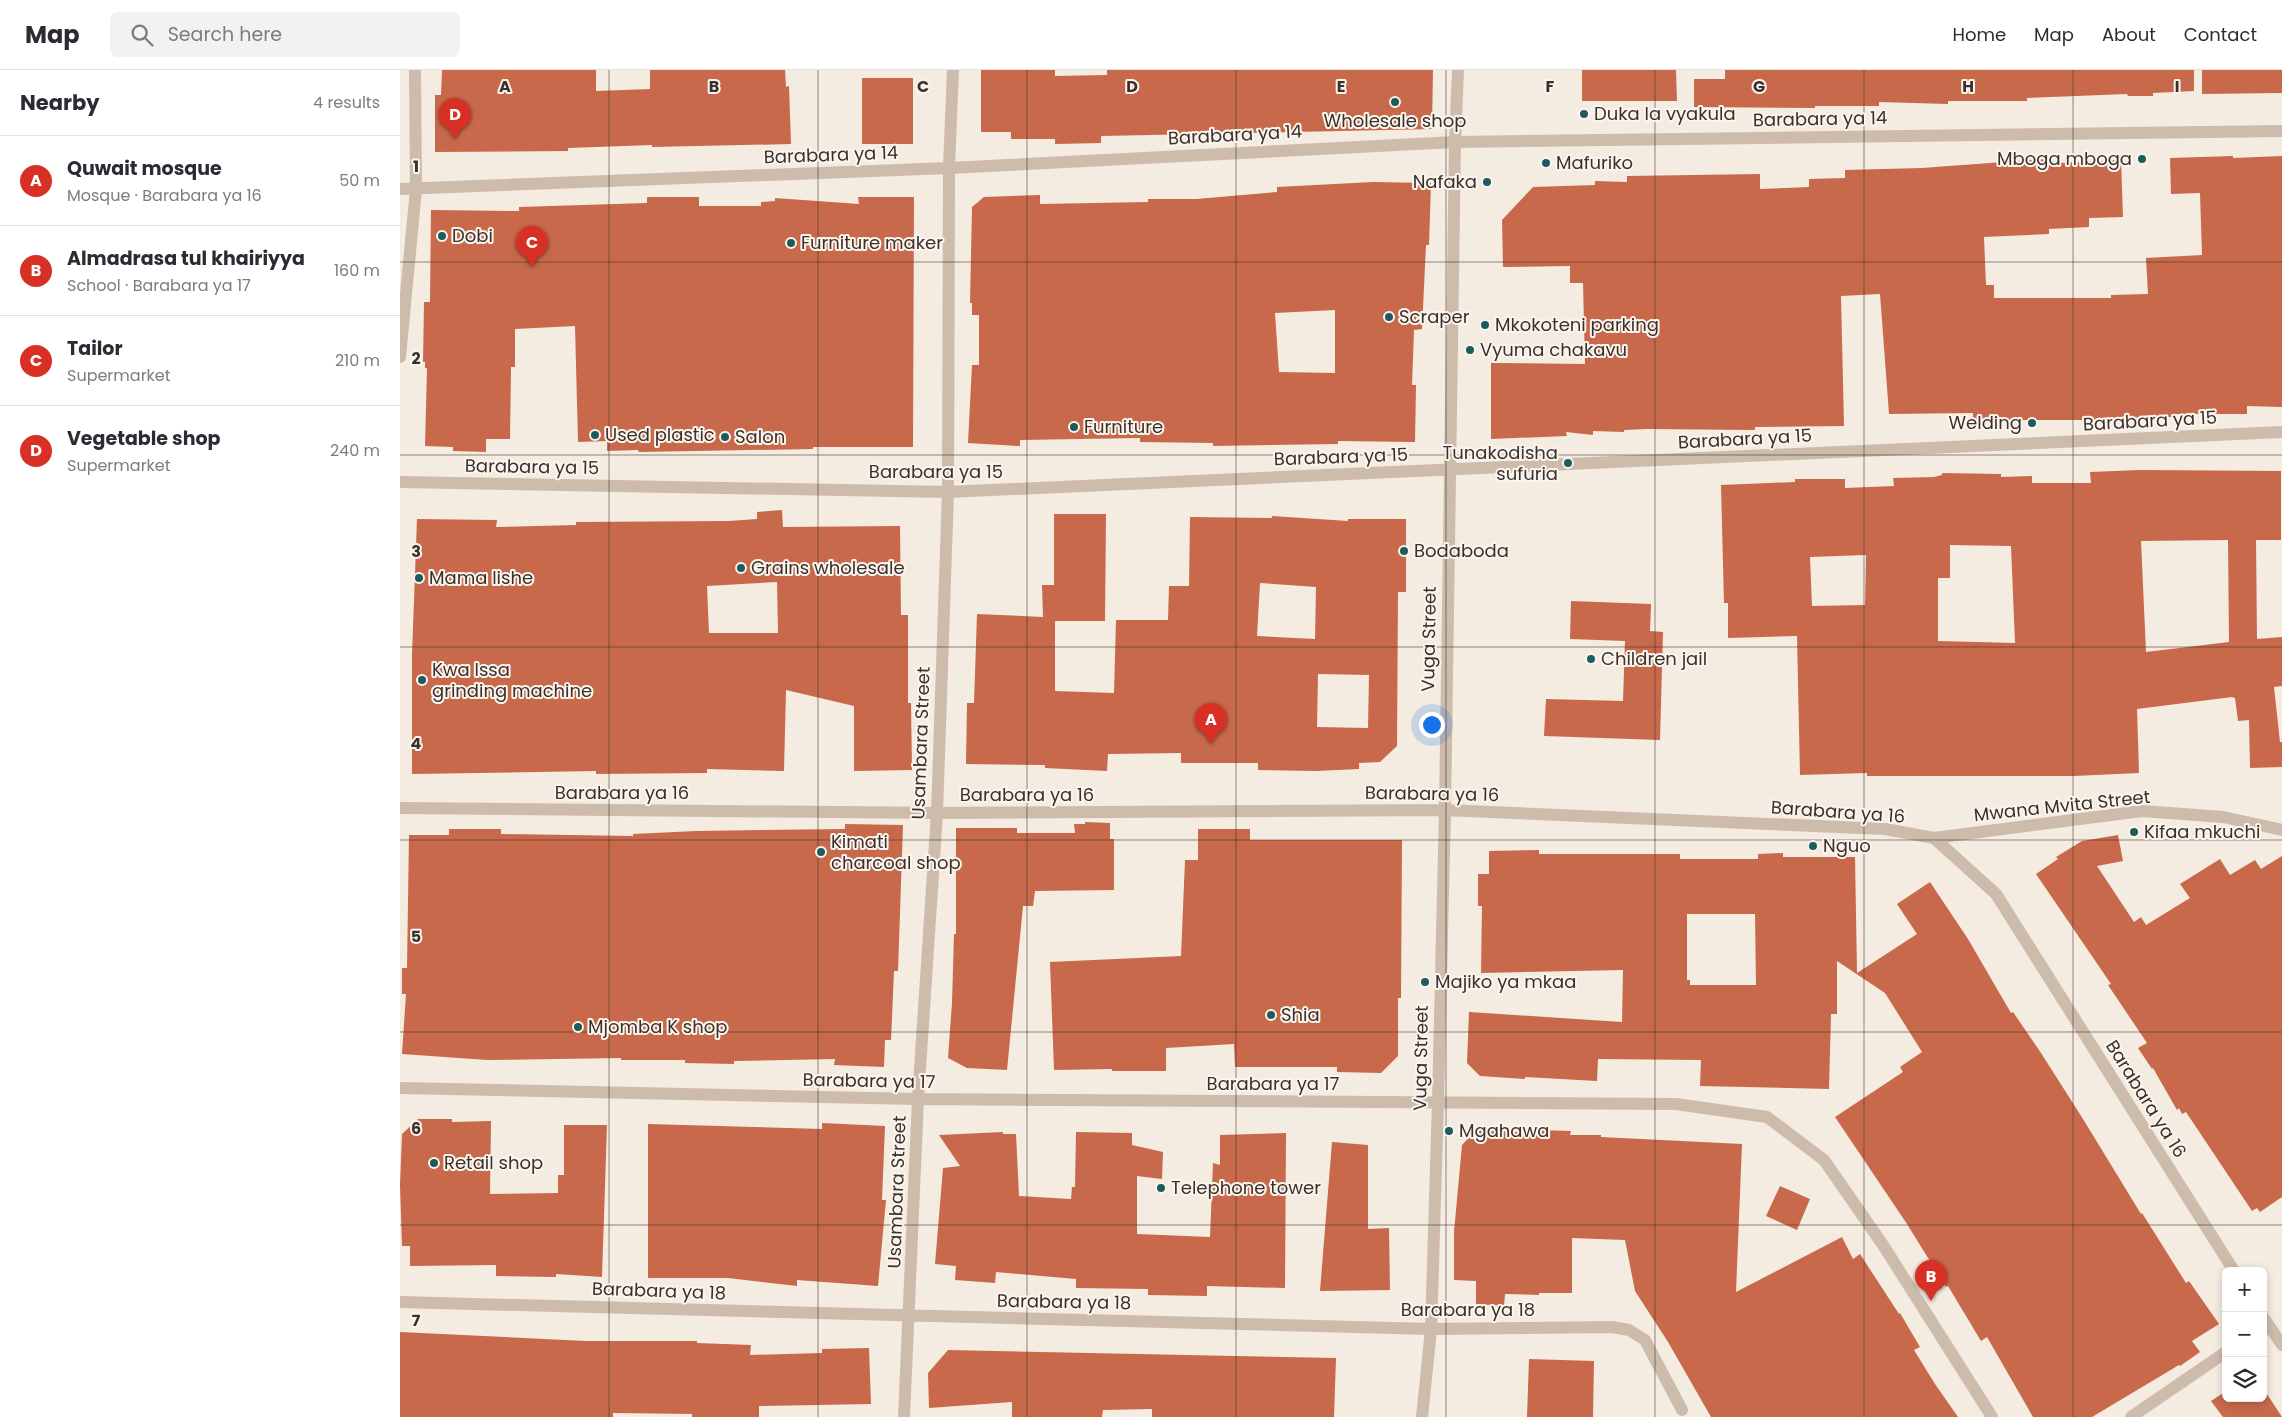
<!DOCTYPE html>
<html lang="en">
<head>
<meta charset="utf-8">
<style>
  :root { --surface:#fff; --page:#f2f2f3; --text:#2b2b33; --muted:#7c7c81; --line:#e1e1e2; --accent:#d93025 }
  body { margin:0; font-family:Poppins,sans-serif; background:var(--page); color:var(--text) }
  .controls { position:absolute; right:15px; bottom:15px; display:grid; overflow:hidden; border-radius:8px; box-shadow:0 2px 8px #0003 }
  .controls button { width:45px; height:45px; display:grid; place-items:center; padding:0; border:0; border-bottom:1px solid var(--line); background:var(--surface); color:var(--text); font:25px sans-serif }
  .you { position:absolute; left:1031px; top:654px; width:18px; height:18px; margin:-12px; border:4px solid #fff; border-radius:50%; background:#1a73e8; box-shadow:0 0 0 8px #1a73e833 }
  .badge { display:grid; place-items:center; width:32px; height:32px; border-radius:50%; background:var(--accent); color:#fff; font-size:16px; font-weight:700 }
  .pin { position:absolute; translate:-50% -41px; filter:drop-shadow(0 1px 2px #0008) }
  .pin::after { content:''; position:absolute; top:26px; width:18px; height:15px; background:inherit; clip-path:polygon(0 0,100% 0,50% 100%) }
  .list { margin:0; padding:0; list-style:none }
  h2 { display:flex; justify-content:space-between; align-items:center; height:65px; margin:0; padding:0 20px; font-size:21px }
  h2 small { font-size:16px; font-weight:400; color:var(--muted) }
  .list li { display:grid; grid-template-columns:32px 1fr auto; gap:15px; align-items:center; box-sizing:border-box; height:90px; padding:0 20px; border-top:1px solid var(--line) }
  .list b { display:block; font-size:19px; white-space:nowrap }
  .list p { margin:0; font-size:16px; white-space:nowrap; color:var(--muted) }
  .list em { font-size:16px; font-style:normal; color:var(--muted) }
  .icon { flex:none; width:28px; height:28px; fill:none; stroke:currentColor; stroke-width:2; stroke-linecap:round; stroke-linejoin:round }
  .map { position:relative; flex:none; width:1882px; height:1347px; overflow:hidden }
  header { display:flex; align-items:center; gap:30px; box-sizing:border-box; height:70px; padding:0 25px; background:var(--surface); border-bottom:1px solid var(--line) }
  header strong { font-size:24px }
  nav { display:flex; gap:28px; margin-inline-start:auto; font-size:18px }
  .search { width:350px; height:45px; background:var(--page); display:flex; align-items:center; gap:12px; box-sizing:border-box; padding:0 18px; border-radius:8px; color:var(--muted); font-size:19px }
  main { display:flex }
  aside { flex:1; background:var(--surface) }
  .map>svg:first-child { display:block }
  .building { fill:#c8694b; fill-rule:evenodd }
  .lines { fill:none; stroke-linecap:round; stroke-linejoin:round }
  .minor { stroke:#cdbbac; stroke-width:12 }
  .grid { fill:none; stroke:#3b302b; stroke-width:1; stroke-opacity:0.55 }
  .poi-dot { fill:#1f5a5e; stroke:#fbf5ee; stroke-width:2 }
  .labels { text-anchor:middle; stroke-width:4; stroke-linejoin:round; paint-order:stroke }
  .poi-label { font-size:18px; fill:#3b302b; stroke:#fbf5ee; text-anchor:start }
  .street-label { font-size:18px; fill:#3b302b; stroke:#fbf5ee }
  .grid-label { font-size:16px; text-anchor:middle; font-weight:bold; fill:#3b302b; stroke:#fbf5ee; stroke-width:4; stroke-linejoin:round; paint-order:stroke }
</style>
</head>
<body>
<header>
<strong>Map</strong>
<div class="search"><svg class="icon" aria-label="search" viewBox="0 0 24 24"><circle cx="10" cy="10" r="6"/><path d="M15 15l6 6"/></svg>Search here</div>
<nav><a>Home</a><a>Map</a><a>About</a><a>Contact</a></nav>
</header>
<main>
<aside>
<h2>Nearby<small>4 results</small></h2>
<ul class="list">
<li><span class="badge">A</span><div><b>Quwait mosque</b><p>Mosque · Barabara ya 16</p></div><em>50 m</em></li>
<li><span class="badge">B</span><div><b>Almadrasa tul khairiyya</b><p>School · Barabara ya 17</p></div><em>160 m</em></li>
<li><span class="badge">C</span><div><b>Tailor</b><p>Supermarket</p></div><em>210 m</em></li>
<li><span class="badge">D</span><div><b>Vegetable shop</b><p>Supermarket</p></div><em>240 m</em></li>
</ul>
</aside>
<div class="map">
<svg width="1882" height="1347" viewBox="0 0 1882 1347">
  <rect width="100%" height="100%" fill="#f4ebe1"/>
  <path class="building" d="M 42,0 L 196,0 L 196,21 L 250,19 L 250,0 L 385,0 L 386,17 L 389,16 L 391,74 L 252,77 L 252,75 L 168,78 L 168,81 L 35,82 L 35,25 L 41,25 Z
    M 581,0 L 655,0 L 655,6 L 707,5 L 707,0 L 1033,0 L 1032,59 L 701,66 L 701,73 L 655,74 L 655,69 L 611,69 L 611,62 L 581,62 Z
    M 1182,0 L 1276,0 L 1277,31 L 1182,31 Z
    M 1325,0 L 1794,0 L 1794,21 L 1753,23 L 1753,26 L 1728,26 L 1727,24 L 1627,28 L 1627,31 L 1548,31 L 1548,34 L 1479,32 L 1479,36 L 1415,36 L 1415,38 L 1294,37 L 1294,9 L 1325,9 Z
    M 1802,0 L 1882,0 L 1882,23 L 1802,24 Z
    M 462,8 L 513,8 L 513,74 L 462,74 Z
    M 1833,86 L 1833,88 L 1882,86 L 1882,337 L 1847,336 L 1847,344 L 1774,344 L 1774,347 L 1702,348 L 1702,350 L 1573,350 L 1573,343 L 1489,344 L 1480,224 L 1441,226 L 1444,356 L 1355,357 L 1355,360 L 1248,359 L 1224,360 L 1224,362 L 1193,361 L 1193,365 L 1166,362 L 1167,366 L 1091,369 L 1091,293 L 1185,294 L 1183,213 L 1170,213 L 1170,196 L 1103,197 L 1102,150 L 1133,117 L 1195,115 L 1195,111 L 1227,112 L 1227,106 L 1360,104 L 1360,119 L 1409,117 L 1409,109 L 1445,108 L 1445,100 L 1522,98 L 1646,89 L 1646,92 L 1659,93 L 1721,90 L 1723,147 L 1689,148 L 1689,157 L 1649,159 L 1649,164 L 1584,167 L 1586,215 L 1594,215 L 1594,228 L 1711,228 L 1711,225 L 1748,224 L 1746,188 L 1802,185 L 1800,123 L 1771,124 L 1770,88 Z
    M 973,112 L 1031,113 L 1029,175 L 1026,175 L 1022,259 L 1014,260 L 1012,315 L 1016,315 L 1015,372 L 938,371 L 938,374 L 813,376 L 813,373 L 740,372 L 740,368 L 620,370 L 620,376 L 568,373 L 572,295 L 579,295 L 579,245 L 572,245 L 572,233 L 570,233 L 572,137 L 584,127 L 640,125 L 640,134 L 748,132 L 748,129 L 796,129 L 877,122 L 877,117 ZM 935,240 L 935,303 L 879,302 L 875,243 Z
    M 247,127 L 299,127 L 299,136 L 361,136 L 361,132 L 375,131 L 375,128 L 459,134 L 458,127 L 514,127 L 513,377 L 413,377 L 413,379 L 239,382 L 238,380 L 207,381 L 207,371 L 178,372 L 175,256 L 115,259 L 115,297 L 111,297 L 110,369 L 86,369 L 86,382 L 53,381 L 53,377 L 25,376 L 27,298 L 25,298 L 25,292 L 23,292 L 24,232 L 30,232 L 31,140 L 119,141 L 119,137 L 247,133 Z
    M 1740,400 L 1881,401 L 1881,470 L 1856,470 L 1857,569 L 1882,567 L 1882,616 L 1874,617 L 1880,672 L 1882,672 L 1882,697 L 1850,698 L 1849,650 L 1838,651 L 1835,628 L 1832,627 L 1737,639 L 1739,703 L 1674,706 L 1467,706 L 1467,703 L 1400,705 L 1397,566 L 1328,568 L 1328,533 L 1324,533 L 1321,415 L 1395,412 L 1395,409 L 1445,409 L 1445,418 L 1494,416 L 1493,408 L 1534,407 L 1542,405 L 1542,403 L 1601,404 L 1601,407 L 1632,406 L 1632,413 L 1691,413 L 1690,402 ZM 1828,470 L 1829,572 L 1746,582 L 1741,471 ZM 1550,475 L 1611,476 L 1615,573 L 1538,571 L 1538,508 L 1550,508 ZM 1466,485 L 1465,535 L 1412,536 L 1410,487 Z
    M 382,440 L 383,457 L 500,456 L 501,545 L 508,545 L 508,633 L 511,633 L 512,700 L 454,701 L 454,636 L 386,620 L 384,701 L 307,699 L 307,703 L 196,704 L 196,701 L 12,704 L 12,585 L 17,449 L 97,450 L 96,457 L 176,455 L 176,452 L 329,451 L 357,449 L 357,442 ZM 377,512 L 378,563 L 309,563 L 307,516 Z
    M 654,444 L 706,444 L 705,551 L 655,551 L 655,621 L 714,623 L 716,550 L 768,550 L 769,516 L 789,516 L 790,447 L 872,448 L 872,446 L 948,451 L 948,449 L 1006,449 L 1006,522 L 998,522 L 997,676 L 980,692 L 959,693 L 959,699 L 916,701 L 858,700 L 858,693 L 781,693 L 781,683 L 708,684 L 707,701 L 645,698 L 645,695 L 566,694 L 567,633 L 574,633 L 577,544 L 643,547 L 642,515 L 654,515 ZM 860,513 L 916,517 L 915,569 L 857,566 ZM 918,604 L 969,605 L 968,658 L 917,657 Z
    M 1171,531 L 1251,534 L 1250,561 L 1263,562 L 1260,670 L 1144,666 L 1146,629 L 1223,631 L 1225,571 L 1170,569 Z
    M 685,752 L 710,753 L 710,769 L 714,769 L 714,820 L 635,821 L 633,836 L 623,836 L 607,1000 L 567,998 L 548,988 L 552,933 L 554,864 L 556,864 L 556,758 L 617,758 L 617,763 L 675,763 L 674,754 L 685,754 Z
    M 445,754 L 503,755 L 498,901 L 494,901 L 491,970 L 485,970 L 484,997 L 434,995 L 435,989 L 334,991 L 334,994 L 285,993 L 285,990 L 221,990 L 221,988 L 87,990 L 2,984 L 6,924 L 2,924 L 2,898 L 7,898 L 9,765 L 49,765 L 49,759 L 101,759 L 101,764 L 233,766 L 233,764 L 296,761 L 445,759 Z
    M 798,759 L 850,759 L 850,770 L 1002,770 L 1001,928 L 998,928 L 998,986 L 981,1003 L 937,1002 L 937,997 L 835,997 L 834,974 L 766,978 L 766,1001 L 712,1001 L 712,999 L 654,1000 L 650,892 L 781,886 L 785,790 L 798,790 Z
    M 1718,765 L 1723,791 L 1697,796 L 1734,852 L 1741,847 L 1746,855 L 1790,828 L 1780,814 L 1820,789 L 1830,805 L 1855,790 L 1861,799 L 1882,786 L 1882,1127 L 1860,1142 L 1857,1138 L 1852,1141 L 1786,1042 L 1782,1044 L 1779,1038 L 1777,1040 L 1753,998 L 1752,999 L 1738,978 L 1747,973 L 1708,915 L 1711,914 L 1636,804 L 1658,789 L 1656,787 L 1682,771 Z
    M 1139,780 L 1139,784 L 1280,784 L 1280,789 L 1358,789 L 1358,784 L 1383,783 L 1383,787 L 1455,787 L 1457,903 L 1517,864 L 1497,834 L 1530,812 L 1568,869 L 1611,943 L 1613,942 L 1641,983 L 1683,1049 L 1741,1144 L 1742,1143 L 1786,1213 L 1789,1211 L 1819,1254 L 1792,1271 L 1800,1282 L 1780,1296 L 1779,1295 L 1692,1347 L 1633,1347 L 1587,1267 L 1581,1271 L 1548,1216 L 1546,1217 L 1507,1154 L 1435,1047 L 1503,1002 L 1500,997 L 1522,982 L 1485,923 L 1437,891 L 1437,944 L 1431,944 L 1429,1019 L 1300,1016 L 1301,990 L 1198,989 L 1197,1011 L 1125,1007 L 1125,1009 L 1080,1006 L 1067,993 L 1069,942 L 1222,952 L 1223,900 L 1081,903 L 1082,836 L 1078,836 L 1078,804 L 1089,804 L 1089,781 ZM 1287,844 L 1355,844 L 1356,915 L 1290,915 L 1290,910 L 1287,910 Z
    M 18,1049 L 52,1049 L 52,1052 L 91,1051 L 90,1124 L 158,1123 L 158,1105 L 164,1105 L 164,1055 L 207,1055 L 202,1207 L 156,1204 L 156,1207 L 96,1206 L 96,1195 L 10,1196 L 10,1176 L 2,1176 L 0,1115 L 2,1064 Z
    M 422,1053 L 485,1056 L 482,1130 L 486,1130 L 478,1216 L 397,1210 L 397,1216 L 328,1208 L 248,1208 L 248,1054 L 422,1059 Z
    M 1076,1060 L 1138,1063 L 1138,1060 L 1171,1061 L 1170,1065 L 1201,1065 L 1201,1067 L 1342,1074 L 1336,1222 L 1442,1167 L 1453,1189 L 1460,1184 L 1499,1244 L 1500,1243 L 1520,1277 L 1514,1280 L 1535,1314 L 1558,1347 L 1311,1347 L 1268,1272 L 1235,1221 L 1225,1170 L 1172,1168 L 1172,1223 L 1139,1223 L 1139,1225 L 1105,1224 L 1104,1236 L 1076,1234 L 1076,1211 L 1054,1210 L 1054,1162 L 1062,1075 Z
    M 603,1062 L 603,1064 L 616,1064 L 619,1126 L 671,1129 L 672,1117 L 675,1117 L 676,1062 L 732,1063 L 732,1075 L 763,1082 L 762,1109 L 737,1106 L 737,1164 L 810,1167 L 813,1093 L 820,1095 L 820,1065 L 886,1063 L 885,1218 L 807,1216 L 807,1226 L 748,1225 L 748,1219 L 676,1218 L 676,1209 L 596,1202 L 595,1213 L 555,1210 L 556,1196 L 535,1194 L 543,1098 L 560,1096 L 539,1065 Z
    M 932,1072 L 968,1075 L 968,1159 L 989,1158 L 990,1220 L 920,1221 Z
    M 1380,1116 L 1410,1129 L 1397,1160 L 1366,1146 Z
    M 0,1262 L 186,1271 L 297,1271 L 297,1273 L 351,1275 L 350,1285 L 422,1283 L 422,1279 L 469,1278 L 471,1334 L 359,1336 L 359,1347 L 292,1347 L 292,1344 L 213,1343 L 213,1347 L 0,1347 Z
    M 548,1280 L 936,1288 L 934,1347 L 752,1347 L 752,1339 L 703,1340 L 702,1347 L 612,1347 L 612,1332 L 529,1338 L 528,1303 Z
    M 1129,1289 L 1194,1291 L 1193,1347 L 1127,1347 Z
    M 1863,1318 L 1882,1347 L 1823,1347 L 1811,1331 L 1826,1321 L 1826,1328 L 1863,1328 Z"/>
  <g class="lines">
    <path class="minor" d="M 0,119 L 549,98 L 1055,72 L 1882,61
      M 0,287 L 16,119 L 15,0
      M 0,412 L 548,422 L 1882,362
      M 0,738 L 537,743 L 1045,740 L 1485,759 L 1534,768 L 1596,824 L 1834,1201
      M 1534,768 L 1742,741 L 1823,747 L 1882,760
      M 0,1018 L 518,1029 L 1276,1034 L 1367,1047 L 1424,1090 L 1483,1175 L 1592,1347
      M 0,1232 L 1031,1259 L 1212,1257 L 1229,1260 L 1245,1270 L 1282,1340
      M 1863,1247 L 1882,1275
      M 504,1347 L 518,1029 L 537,743 L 548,422 L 549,98 L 553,0
      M 1022,1347 L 1031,1259 L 1038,1032 L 1045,740 L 1055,72 L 1058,0
      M 1731,1347 L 1826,1282"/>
  </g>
  <path class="grid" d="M 209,0 L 209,1347M 418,0 L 418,1347M 627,0 L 627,1347M 836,0 L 836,1347M 1046,0 L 1046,1347M 1255,0 L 1255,1347M 1464,0 L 1464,1347M 1673,0 L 1673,1347M 0,192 L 1882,192M 0,385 L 1882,385M 0,577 L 1882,577M 0,770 L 1882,770M 0,962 L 1882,962M 0,1155 L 1882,1155"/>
  <g class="poi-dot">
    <circle cx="995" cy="32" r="5"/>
    <circle cx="1184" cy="44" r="5"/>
    <circle cx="1742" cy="89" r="5"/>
    <circle cx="1146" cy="93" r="5"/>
    <circle cx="1087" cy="112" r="5"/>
    <circle cx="42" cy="166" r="5"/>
    <circle cx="391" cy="173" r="5"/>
    <circle cx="989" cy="247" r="5"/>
    <circle cx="1085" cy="255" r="5"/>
    <circle cx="1070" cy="280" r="5"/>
    <circle cx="1632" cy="353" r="5"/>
    <circle cx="674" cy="357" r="5"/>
    <circle cx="195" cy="365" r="5"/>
    <circle cx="325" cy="367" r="5"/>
    <circle cx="1168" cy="393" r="5"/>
    <circle cx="1004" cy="481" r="5"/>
    <circle cx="341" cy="498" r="5"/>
    <circle cx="19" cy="508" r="5"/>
    <circle cx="1191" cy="589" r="5"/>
    <circle cx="22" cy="610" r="5"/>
    <circle cx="1734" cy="762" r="5"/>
    <circle cx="1413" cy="776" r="5"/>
    <circle cx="421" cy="782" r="5"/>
    <circle cx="1025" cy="912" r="5"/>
    <circle cx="871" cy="945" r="5"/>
    <circle cx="178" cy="957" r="5"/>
    <circle cx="1049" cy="1061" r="5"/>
    <circle cx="34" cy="1093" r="5"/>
    <circle cx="761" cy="1118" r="5"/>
  </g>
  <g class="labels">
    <g class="poi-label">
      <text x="1194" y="50">Duka la vyakula</text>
      <text x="995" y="57" text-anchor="middle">Wholesale shop</text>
      <text x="1732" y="95" text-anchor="end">Mboga mboga</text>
      <text x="1156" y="99">Mafuriko</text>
      <text x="1077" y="118" text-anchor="end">Nafaka</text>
      <text x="52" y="172">Dobi</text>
      <text x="401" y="179">Furniture maker</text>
      <text x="999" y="253">Scraper</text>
      <text x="1095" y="261">Mkokoteni parking</text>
      <text x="1080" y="286">Vyuma chakavu</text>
      <text x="1622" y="359" text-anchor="end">Welding</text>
      <text x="684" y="363">Furniture</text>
      <text x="205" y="371">Used plastic</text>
      <text x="335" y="373">Salon</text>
      <text x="1158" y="389" text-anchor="end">Tunakodisha<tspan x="1158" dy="21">sufuria</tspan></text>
      <text x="1014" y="487">Bodaboda</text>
      <text x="351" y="504">Grains wholesale</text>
      <text x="29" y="514">Mama lishe</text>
      <text x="1201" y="595">Children jail</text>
      <text x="32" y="606">Kwa Issa<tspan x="32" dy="21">grinding machine</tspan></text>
      <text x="1744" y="768">Kifaa mkuchi</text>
      <text x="431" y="778">Kimati<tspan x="431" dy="21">charcoal shop</tspan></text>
      <text x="1423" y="782">Nguo</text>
      <text x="1035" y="918">Majiko ya mkaa</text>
      <text x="881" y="951">Shia</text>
      <text x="188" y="963">Mjomba K shop</text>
      <text x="1059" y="1067">Mgahawa</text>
      <text x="44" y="1099">Retail shop</text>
      <text x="771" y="1124">Telephone tower</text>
    </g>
    <g class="street-label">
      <text transform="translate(1420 49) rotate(-1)" y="6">Barabara ya 14</text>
      <text transform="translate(835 65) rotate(-3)" y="6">Barabara ya 14</text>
      <text transform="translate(431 85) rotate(-2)" y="6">Barabara ya 14</text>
      <text transform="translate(1750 351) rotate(-3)" y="6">Barabara ya 15</text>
      <text transform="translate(1345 369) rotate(-3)" y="6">Barabara ya 15</text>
      <text transform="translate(941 387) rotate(-2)" y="6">Barabara ya 15</text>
      <text transform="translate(132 397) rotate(1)" y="6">Barabara ya 15</text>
      <text x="536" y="408">Barabara ya 15</text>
      <text transform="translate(1029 569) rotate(-89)" y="6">Vuga Street</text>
      <text transform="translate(521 673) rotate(-88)" y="6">Usambara Street</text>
      <text x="222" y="729">Barabara ya 16</text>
      <text transform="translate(1032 724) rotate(1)" y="6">Barabara ya 16</text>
      <text x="627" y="731">Barabara ya 16</text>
      <text transform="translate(1662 736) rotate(-6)" y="6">Mwana Mvita Street</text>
      <text transform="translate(1438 742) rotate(4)" y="6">Barabara ya 16</text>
      <text transform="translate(1021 988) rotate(-89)" y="6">Vuga Street</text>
      <text transform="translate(469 1011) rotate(1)" y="6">Barabara ya 17</text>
      <text x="873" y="1020">Barabara ya 17</text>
      <text transform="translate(1746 1029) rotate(58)" y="6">Barabara ya 16</text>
      <text transform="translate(497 1122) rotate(-88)" y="6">Usambara Street</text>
      <text transform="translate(259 1221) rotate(2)" y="6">Barabara ya 18</text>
      <text transform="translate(664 1232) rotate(1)" y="6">Barabara ya 18</text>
      <text x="1068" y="1246">Barabara ya 18</text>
    </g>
  </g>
  <g class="grid-label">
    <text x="105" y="22">A</text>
    <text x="314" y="22">B</text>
    <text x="523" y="22">C</text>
    <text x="732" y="22">D</text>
    <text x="941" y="22">E</text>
    <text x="1150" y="22">F</text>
    <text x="1359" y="22">G</text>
    <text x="1568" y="22">H</text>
    <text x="1777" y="22">I</text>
    <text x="16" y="102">1</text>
    <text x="16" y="294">2</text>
    <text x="16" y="487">3</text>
    <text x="16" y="679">4</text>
    <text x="16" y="872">5</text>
    <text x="16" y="1064">6</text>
    <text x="16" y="1256">7</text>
  </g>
</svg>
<div class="controls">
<button>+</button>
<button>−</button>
<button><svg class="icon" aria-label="layers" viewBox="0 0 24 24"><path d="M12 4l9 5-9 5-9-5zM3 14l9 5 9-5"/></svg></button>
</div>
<div class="you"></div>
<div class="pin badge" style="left:811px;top:674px">A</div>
<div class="pin badge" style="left:1531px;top:1231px">B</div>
<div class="pin badge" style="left:132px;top:197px">C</div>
<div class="pin badge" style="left:55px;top:69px">D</div>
</div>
</main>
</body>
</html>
